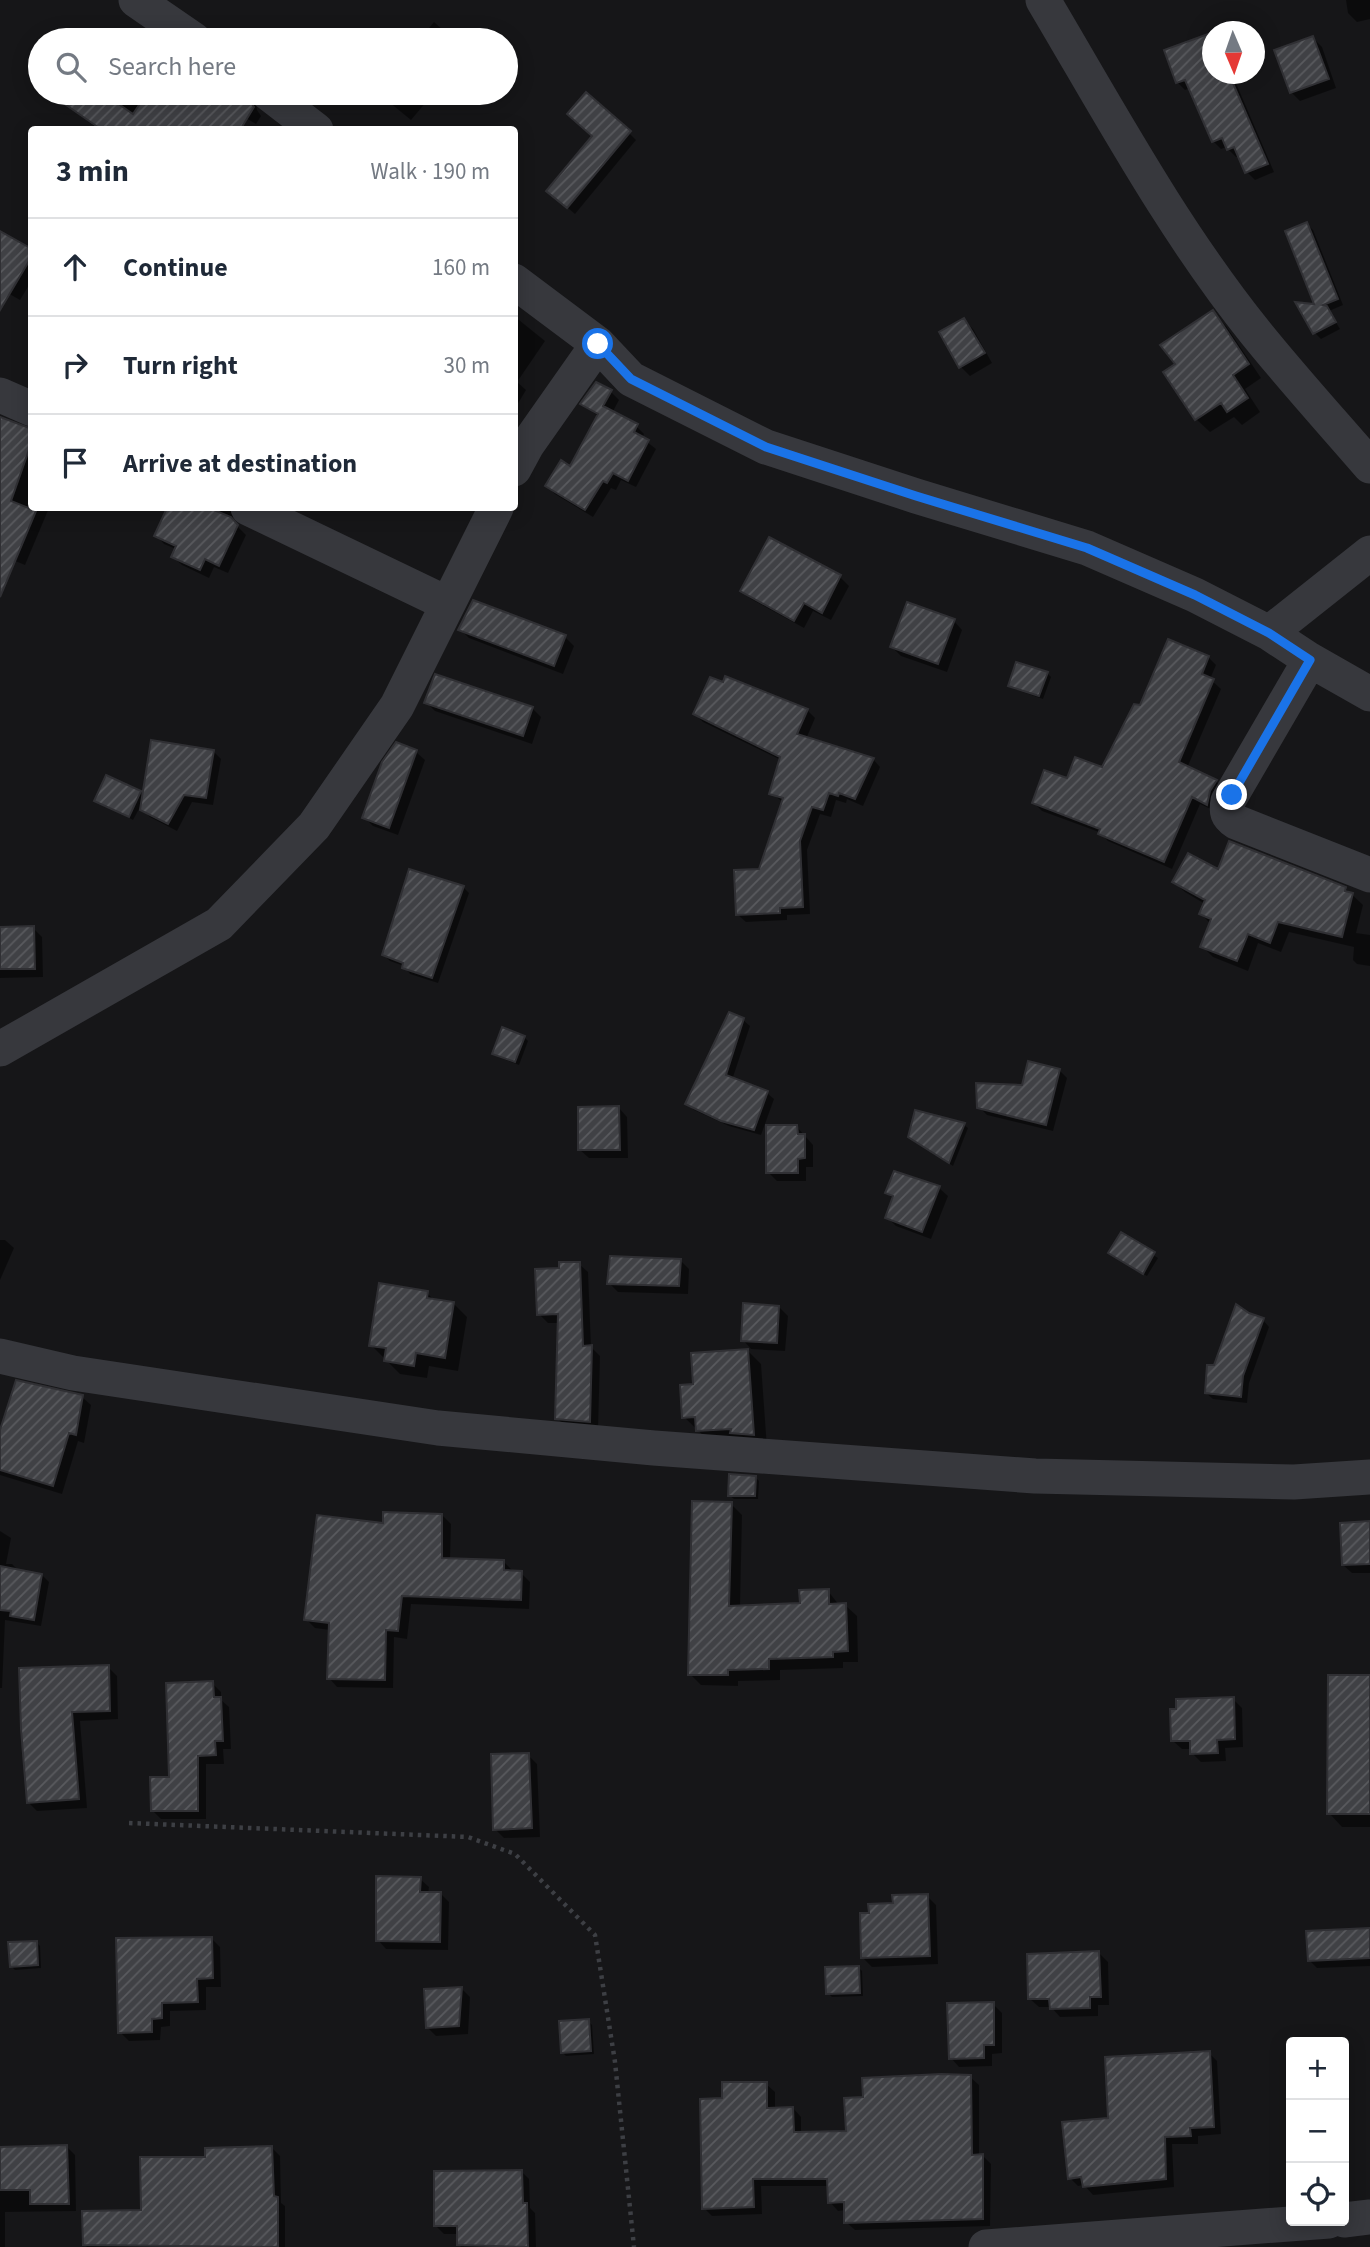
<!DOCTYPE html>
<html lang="en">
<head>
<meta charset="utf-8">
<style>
  :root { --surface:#fff; --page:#f2f2f3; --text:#1f2937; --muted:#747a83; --line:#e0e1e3 }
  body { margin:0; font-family:"Source Sans 3",sans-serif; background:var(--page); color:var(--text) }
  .controls { position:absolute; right:21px; bottom:21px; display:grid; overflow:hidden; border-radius:7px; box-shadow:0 4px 18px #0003 }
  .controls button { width:63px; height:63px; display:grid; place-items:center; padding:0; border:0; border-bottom:2px solid var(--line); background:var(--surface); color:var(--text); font:35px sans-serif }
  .compass { position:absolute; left:1202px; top:21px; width:63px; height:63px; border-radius:50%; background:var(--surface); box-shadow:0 4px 18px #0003; rotate:178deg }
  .stop { position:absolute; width:21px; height:21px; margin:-16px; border:5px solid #1a73e8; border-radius:50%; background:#fff }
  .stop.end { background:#1a73e8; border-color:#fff; box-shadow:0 2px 7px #0008 }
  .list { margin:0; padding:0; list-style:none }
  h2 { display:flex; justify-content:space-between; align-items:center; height:91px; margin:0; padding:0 28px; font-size:30px }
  h2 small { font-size:23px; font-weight:400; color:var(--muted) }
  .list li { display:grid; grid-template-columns:46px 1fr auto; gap:21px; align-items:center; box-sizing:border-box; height:98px; padding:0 28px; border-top:2px solid var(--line) }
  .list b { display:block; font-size:26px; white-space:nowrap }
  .list em { font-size:23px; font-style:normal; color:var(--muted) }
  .icon { flex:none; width:38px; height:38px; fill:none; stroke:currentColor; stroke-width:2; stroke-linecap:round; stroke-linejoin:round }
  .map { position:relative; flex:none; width:1370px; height:2247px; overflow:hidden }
  .search { position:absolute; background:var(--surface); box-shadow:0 4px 18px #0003; left:28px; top:28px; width:490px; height:77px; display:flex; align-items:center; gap:18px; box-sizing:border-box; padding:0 24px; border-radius:38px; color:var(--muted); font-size:26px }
  .panel { position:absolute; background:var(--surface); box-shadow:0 4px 18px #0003; left:28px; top:126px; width:490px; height:385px; border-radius:7px }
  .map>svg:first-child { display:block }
  .shadow { fill:#0007 }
  .building { fill:url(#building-hatch); stroke:#303034; stroke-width:2 }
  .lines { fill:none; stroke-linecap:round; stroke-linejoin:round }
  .path { stroke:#3d3f44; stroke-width:4.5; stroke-dasharray:3.5 5; stroke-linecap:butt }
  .minor { stroke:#37383d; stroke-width:35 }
  .route { stroke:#1a73e8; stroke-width:9 }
</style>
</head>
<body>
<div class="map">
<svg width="1370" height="2247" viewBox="0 0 1370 2247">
  <defs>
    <pattern id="building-hatch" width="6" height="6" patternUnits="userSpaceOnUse" patternTransform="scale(1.75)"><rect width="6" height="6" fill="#404145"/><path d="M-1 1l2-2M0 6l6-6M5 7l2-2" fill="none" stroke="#595a5e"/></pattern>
  </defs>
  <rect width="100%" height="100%" fill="#161618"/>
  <path class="shadow" d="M 1346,0 L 1370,0 L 1370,19 L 1357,22 L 1348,13 Z
    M 434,22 L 454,40 L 419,40 Z
    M 1212,34 L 1212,74 L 1232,74 L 1274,172 L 1255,180 L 1247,172 L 1240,155 L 1236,157 L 1226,147 L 1221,149 L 1213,141 L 1190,88 L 1185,90 L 1177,82 L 1166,51 Z
    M 1313,38 L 1322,47 L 1336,88 L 1300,101 L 1291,92 Z
    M 51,93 L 100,93 L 104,96 L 106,93 L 206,93 L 217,100 L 221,93 L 250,93 L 256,99 L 257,110 L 261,116 L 256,124 L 239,114 L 228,130 L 99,130 Z
    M 378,93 L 425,93 L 422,96 L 427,101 L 411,120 Z
    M 629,133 L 636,140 L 575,214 L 556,198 Z
    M 1307,224 L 1313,230 L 1343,305 L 1329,311 L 1340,329 L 1321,339 L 1315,333 L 1298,304 L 1317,306 Z
    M 0,233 L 32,251 L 32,280 L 20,300 L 6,292 L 0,301 Z
    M 1212,312 L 1226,326 L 1261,378 L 1245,389 L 1260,412 L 1242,425 L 1234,417 L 1210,432 L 1196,419 L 1177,365 Z
    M 514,316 L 545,341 L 517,382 L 526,390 L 514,410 Z
    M 964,320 L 973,329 L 992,363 L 970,376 L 961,367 L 941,333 Z
    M 597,384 L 611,392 L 619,400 L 612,413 L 636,426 L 644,434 L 642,438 L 656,449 L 636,487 L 621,480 L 616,490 L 611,488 L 593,517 L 555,494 L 547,486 L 571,469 L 598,416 L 583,404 Z
    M 0,419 L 32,430 L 32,508 L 49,508 L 25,565 L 8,558 L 0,572 Z
    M 168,508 L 230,508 L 235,512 L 232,521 L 246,535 L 228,573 L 214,567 L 209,578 L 182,565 L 173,557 L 176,549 L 164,544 L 156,535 Z
    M 770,539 L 840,577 L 849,586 L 831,620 L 813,611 L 804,628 L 751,599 L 742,591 Z
    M 954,621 L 962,630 L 947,672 L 901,656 L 892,647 Z
    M 460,629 L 565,637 L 574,646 L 563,674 L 469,638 Z
    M 1208,657 L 1216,665 L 1210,679 L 1221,689 L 1187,768 L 1216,781 L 1224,789 L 1215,811 L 1200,804 L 1172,869 L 1108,841 L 1099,832 L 1042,811 L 1034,803 L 1068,781 L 1103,769 L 1141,708 Z
    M 1047,673 L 1051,677 L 1043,699 L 1014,689 L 1010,686 Z
    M 426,702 L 532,708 L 541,717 L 532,744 L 435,711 Z
    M 807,710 L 815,718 L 806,739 L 873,759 L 880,767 L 863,806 L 847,799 L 846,803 L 836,800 L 831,817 L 820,814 L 807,850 L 810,914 L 787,915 L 787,920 L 746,922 L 738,915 L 760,871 L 783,802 L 771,793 L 781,760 L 703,722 L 695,714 Z
    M 213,751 L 221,759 L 213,805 L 192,802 L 177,831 L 150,817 L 140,807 L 133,820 L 96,800 L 107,777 L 144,796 Z
    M 416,752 L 425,760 L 398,835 L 373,826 L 364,817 Z
    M 1218,872 L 1345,888 L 1363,905 L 1356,933 L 1370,935 L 1370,966 L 1357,964 L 1353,960 L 1354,947 L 1289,932 L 1281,952 L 1258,943 L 1248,971 L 1213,957 L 1202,946 L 1211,924 L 1201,914 L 1205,904 L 1185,892 L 1174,882 Z
    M 463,887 L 469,893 L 438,983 L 410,974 L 404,966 L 390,961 L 384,955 Z
    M 33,928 L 42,937 L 43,977 L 0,978 L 0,929 Z
    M 743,1020 L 750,1026 L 732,1080 L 767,1093 L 774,1099 L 761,1135 L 729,1126 L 694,1110 L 687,1103 Z
    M 524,1037 L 528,1041 L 519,1065 L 498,1057 L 494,1053 Z
    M 1059,1070 L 1067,1078 L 1053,1131 L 987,1115 L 979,1107 Z
    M 619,1108 L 627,1117 L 628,1158 L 589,1158 L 580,1150 Z
    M 964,1125 L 968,1128 L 953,1166 L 914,1140 Z
    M 797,1127 L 813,1145 L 813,1167 L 806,1167 L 806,1181 L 777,1181 L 768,1172 Z
    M 939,1188 L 948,1196 L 931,1239 L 896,1226 L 887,1217 L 894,1200 L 887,1193 Z
    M 1121,1235 L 1158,1258 L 1147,1276 L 1114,1257 Z
    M 0,1240 L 5,1240 L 14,1248 L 0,1280 Z
    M 680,1260 L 689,1269 L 688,1294 L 618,1292 L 609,1283 Z
    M 579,1264 L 588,1272 L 591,1347 L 600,1356 L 598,1430 L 566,1427 L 557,1418 L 560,1323 L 548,1323 L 539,1314 L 561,1269 Z
    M 427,1293 L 435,1301 L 454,1304 L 467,1317 L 458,1371 L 429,1366 L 427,1378 L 400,1374 L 371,1345 Z
    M 779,1307 L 788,1316 L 785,1351 L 751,1349 L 743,1340 Z
    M 1248,1315 L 1263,1320 L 1269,1327 L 1249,1383 L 1247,1403 L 1213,1399 L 1206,1393 L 1215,1367 Z
    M 747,1350 L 761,1364 L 767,1448 L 712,1444 L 684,1417 L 695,1385 Z
    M 82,1397 L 91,1405 L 84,1443 L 78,1441 L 62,1494 L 0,1475 L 0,1436 Z
    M 755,1477 L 759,1481 L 758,1499 L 734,1499 L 730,1496 Z
    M 731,1504 L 742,1515 L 740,1607 L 801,1605 L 828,1591 L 839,1605 L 845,1605 L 857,1616 L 858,1662 L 843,1662 L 843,1668 L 780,1670 L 780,1680 L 738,1681 L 738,1686 L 701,1685 L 690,1674 Z
    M 442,1515 L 451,1524 L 450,1560 L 504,1562 L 513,1571 L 521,1573 L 530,1582 L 529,1609 L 411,1604 L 407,1639 L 394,1637 L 393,1688 L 337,1687 L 329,1678 L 330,1630 L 315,1628 L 306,1619 L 385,1525 Z
    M 1370,1523 L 1370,1573 L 1352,1573 L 1343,1565 Z
    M 0,1531 L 11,1538 L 6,1564 L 12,1564 L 19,1571 L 42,1575 L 49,1582 L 41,1626 L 5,1620 L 2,1688 L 0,1688 Z
    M 108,1667 L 117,1676 L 118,1719 L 80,1721 L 87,1808 L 37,1811 L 28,1802 L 22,1729 Z
    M 1370,1677 L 1370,1827 L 1342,1827 L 1329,1813 Z
    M 212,1683 L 221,1692 L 221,1700 L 229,1707 L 231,1749 L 223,1749 L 224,1764 L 206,1764 L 206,1819 L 161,1819 L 152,1810 L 171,1779 Z
    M 1233,1699 L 1242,1708 L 1243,1747 L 1225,1748 L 1226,1761 L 1201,1762 L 1192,1753 L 1192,1749 L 1182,1749 L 1173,1741 Z
    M 528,1755 L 537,1764 L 540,1837 L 504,1838 L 495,1829 Z
    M 420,1879 L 429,1887 L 428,1894 L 440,1893 L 449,1902 L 448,1950 L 386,1949 L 378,1940 Z
    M 927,1896 L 936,1905 L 938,1964 L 872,1967 L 863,1958 L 870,1914 L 894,1904 Z
    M 1370,1930 L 1370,1966 L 1317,1968 L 1309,1960 Z
    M 211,1938 L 220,1947 L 221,1987 L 206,1987 L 206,2010 L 170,2011 L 170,2026 L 161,2027 L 160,2040 L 129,2041 L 120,2032 Z
    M 36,1942 L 40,1946 L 41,1968 L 15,1970 L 11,1966 Z
    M 1099,1953 L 1108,1962 L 1109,2005 L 1098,2005 L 1098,2016 L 1060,2017 L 1051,2007 L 1039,2007 L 1030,1999 Z
    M 858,1967 L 862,1971 L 863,1996 L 832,1997 L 828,1993 Z
    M 461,1988 L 470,1997 L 468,2034 L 436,2036 L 428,2028 Z
    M 993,2004 L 1002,2013 L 1002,2053 L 992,2054 L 992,2066 L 959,2067 L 951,2058 Z
    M 588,2021 L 592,2025 L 594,2054 L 566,2056 L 562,2052 Z
    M 1209,2053 L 1217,2061 L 1221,2134 L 1198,2136 L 1198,2144 L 1172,2144 L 1174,2187 L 1093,2195 L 1084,2185 L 1078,2186 L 1070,2178 L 1110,2120 Z
    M 970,2077 L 979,2085 L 979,2156 L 983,2156 L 991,2164 L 990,2226 L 855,2230 L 846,2222 L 846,2210 L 838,2211 L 830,2202 L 829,2186 L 761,2186 L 762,2214 L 712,2216 L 704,2208 L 724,2100 L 766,2084 L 775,2092 L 775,2109 L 793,2108 L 801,2117 L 801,2134 L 848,2132 L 865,2099 Z
    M 67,2147 L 75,2155 L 76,2211 L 5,2212 L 5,2247 L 0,2247 L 0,2150 Z
    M 272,2148 L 280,2156 L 281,2203 L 285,2206 L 285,2247 L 87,2247 L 84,2244 L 143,2211 L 207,2159 Z
    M 521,2171 L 529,2179 L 530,2208 L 535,2213 L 536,2247 L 461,2247 L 459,2245 L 459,2234 L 444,2234 L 436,2226 Z"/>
  <path class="building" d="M 1211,33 L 1213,74 L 1229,74 L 1268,164 L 1245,173 L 1234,147 L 1227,150 L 1222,138 L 1212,142 L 1185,80 L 1176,83 L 1164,50 Z
    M 1313,36 L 1329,79 L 1290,93 L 1274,50 Z
    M 586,92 L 631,131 L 567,208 L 546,191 L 592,136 L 567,114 Z
    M 49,93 L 103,93 L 133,114 L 147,93 L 248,93 L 249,100 L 254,107 L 240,130 L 102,130 Z
    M 1307,222 L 1338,299 L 1323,305 L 1327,306 L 1336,322 L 1313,334 L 1295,302 L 1314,304 L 1285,231 Z
    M 0,231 L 32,249 L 32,256 L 0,310 Z
    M 1213,310 L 1249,364 L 1233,375 L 1248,398 L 1227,412 L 1221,403 L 1195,420 L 1163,372 L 1175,364 L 1160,345 Z
    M 964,318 L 985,353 L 959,368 L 939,332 Z
    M 596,382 L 612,390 L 603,406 L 638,424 L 634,432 L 649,440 L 628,481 L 613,473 L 607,483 L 603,481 L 585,510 L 545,486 L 561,460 L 570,466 L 598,414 L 580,404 Z
    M 0,417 L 32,429 L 32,441 L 11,501 L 36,511 L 0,597 Z
    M 167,508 L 209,508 L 231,517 L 238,525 L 219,566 L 205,559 L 200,570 L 171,557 L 176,546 L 154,536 Z
    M 769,537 L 841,575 L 822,613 L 804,603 L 794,621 L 740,591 Z
    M 473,600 L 566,635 L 554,666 L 458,630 Z
    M 907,602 L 955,619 L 938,664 L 890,647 Z
    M 1168,639 L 1209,656 L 1202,674 L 1214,679 L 1179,762 L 1217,780 L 1210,791 L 1207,805 L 1192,797 L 1164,862 L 1098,834 L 1100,829 L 1032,803 L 1044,770 L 1067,778 L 1075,757 L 1102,767 L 1134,704 L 1140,705 Z
    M 1016,662 L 1048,672 L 1039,696 L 1008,686 Z
    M 435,674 L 533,707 L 523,736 L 424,703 Z
    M 725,676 L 808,709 L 797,734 L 874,758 L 855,799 L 839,793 L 838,796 L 829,793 L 823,810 L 812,807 L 800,841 L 803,907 L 780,908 L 780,913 L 736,915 L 734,870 L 759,869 L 783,798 L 769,794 L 780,757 L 693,714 L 710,677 L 723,682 Z
    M 151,740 L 214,750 L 206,798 L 184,795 L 168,824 L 140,810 Z
    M 396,742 L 417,750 L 389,828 L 362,818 L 382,762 Z
    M 106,775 L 141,791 L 129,817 L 94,801 Z
    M 1229,841 L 1346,887 L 1345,891 L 1353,893 L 1342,937 L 1278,922 L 1270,943 L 1248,934 L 1237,961 L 1200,947 L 1211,919 L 1199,914 L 1205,900 L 1172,882 L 1188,853 L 1218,869 Z
    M 409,869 L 464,886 L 432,978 L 402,968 L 403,963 L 382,955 Z
    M 34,926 L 35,969 L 0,969 L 0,927 Z
    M 729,1012 L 744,1018 L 726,1075 L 768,1091 L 754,1130 L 721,1121 L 685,1104 Z
    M 502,1027 L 525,1036 L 515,1062 L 492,1054 Z
    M 1028,1061 L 1060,1069 L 1046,1125 L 977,1108 L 976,1083 L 1022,1085 Z
    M 619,1106 L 620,1150 L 578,1150 L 578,1107 Z
    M 915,1110 L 965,1123 L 949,1163 L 908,1137 Z
    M 766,1125 L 797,1125 L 798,1134 L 805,1134 L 805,1158 L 798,1159 L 798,1173 L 766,1173 Z
    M 894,1171 L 940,1186 L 922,1232 L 885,1218 L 893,1196 L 885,1193 Z
    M 1121,1232 L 1155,1252 L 1143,1274 L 1108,1253 Z
    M 610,1256 L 681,1259 L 679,1286 L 607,1284 Z
    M 559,1262 L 580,1262 L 583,1346 L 592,1345 L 590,1422 L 555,1419 L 558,1314 L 537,1315 L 535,1269 L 559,1268 Z
    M 379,1283 L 428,1291 L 427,1298 L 454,1302 L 445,1358 L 416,1353 L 414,1366 L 384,1361 L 386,1348 L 369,1346 Z
    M 743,1303 L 779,1306 L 777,1343 L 741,1341 Z
    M 1236,1304 L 1249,1313 L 1264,1318 L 1243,1376 L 1241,1397 L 1205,1393 L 1207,1365 L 1214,1365 Z
    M 748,1349 L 754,1435 L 730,1433 L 731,1429 L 696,1431 L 695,1417 L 682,1418 L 680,1385 L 693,1384 L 691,1353 Z
    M 16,1380 L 83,1395 L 76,1435 L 69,1433 L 53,1486 L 0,1470 L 0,1430 Z
    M 729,1474 L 756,1476 L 755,1496 L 728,1496 Z
    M 692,1501 L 732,1502 L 729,1606 L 800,1603 L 799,1590 L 829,1589 L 829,1604 L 846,1603 L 848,1651 L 833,1652 L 833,1657 L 769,1659 L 769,1669 L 728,1670 L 728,1675 L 688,1675 Z
    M 383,1512 L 442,1514 L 442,1558 L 504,1560 L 504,1570 L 522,1571 L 521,1600 L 402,1596 L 398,1631 L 386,1630 L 385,1680 L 327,1679 L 329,1623 L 304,1620 L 317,1515 L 383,1523 Z
    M 1370,1521 L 1370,1564 L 1342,1565 L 1340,1523 Z
    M 0,1566 L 42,1574 L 34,1620 L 10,1616 L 11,1611 L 0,1610 Z
    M 109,1665 L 110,1711 L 72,1712 L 79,1799 L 27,1803 L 21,1729 L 19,1668 Z
    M 1328,1675 L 1370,1675 L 1370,1814 L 1327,1814 Z
    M 213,1681 L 214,1697 L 221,1697 L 223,1741 L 215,1741 L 216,1755 L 198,1756 L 198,1811 L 151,1811 L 150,1777 L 169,1777 L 166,1683 Z
    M 1234,1697 L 1235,1739 L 1217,1740 L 1218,1753 L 1190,1754 L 1190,1741 L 1171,1741 L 1170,1709 L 1176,1709 L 1176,1699 Z
    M 529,1753 L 532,1828 L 493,1830 L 491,1754 Z
    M 376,1876 L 421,1877 L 420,1892 L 441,1892 L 440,1942 L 376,1941 Z
    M 928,1894 L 930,1956 L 861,1958 L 860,1913 L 869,1913 L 868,1904 L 893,1903 L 892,1895 Z
    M 1370,1928 L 1370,1958 L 1308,1961 L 1306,1931 Z
    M 212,1937 L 213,1978 L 197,1979 L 198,2002 L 162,2003 L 162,2018 L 152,2019 L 152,2032 L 118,2033 L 116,1938 Z
    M 37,1941 L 38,1965 L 10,1967 L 8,1942 Z
    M 1099,1951 L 1101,1997 L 1090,1997 L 1090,2008 L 1050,2009 L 1049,1999 L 1028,1999 L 1027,1954 Z
    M 859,1966 L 860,1993 L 826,1994 L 825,1967 Z
    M 462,1987 L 459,2026 L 426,2028 L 424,1989 Z
    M 994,2002 L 994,2045 L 984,2045 L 984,2058 L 949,2059 L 947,2003 Z
    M 589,2019 L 591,2051 L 561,2053 L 559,2021 Z
    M 1210,2051 L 1214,2127 L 1190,2128 L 1191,2136 L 1165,2137 L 1166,2179 L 1083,2187 L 1081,2177 L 1068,2179 L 1062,2122 L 1108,2118 L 1105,2057 Z
    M 941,2074 L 971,2075 L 972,2155 L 983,2154 L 983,2219 L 844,2223 L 844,2202 L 828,2203 L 827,2179 L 753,2179 L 754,2207 L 702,2209 L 700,2099 L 722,2098 L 722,2082 L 767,2082 L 767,2108 L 793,2107 L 794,2132 L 846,2131 L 844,2098 L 863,2097 L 862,2078 Z
    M 67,2145 L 69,2204 L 30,2204 L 30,2190 L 0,2190 L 0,2147 Z
    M 272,2146 L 274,2196 L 278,2197 L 278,2247 L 83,2245 L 82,2211 L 141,2210 L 140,2157 L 205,2157 L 205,2148 Z
    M 522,2170 L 523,2203 L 527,2203 L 528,2247 L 457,2245 L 457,2226 L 434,2226 L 434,2171 Z"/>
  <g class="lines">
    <path class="path" d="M 129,1823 L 468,1837 L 515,1854 L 595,1935 L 615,2062 L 634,2247"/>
    <path class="minor" d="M 136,0 L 194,40
      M 1043,0 C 1110,113 1173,230 1255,332 C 1292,378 1332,422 1370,466
      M 268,93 L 316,130
      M 514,281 L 598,344
      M 0,395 L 32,409
      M 514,469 L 527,445 L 598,344 L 631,379 L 766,447 L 916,496 L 1087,548 L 1195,595 L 1269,633 L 1310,660 L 1370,694
      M 248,508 L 448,604
      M 1269,633 L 1370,553
      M 1310,660 L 1228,801 C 1226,812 1227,816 1236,822 L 1370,875
      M 0,1049 L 219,924 L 314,826 L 397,706 L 496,508
      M 0,1356 L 73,1373 L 438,1428 L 654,1448 L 1035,1476 L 1294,1482 L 1370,1477
      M 1344,2220 L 1370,2217
      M 986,2247 L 1329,2221"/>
  </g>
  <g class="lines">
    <path class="route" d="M 598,344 L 631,379 L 766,447 L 916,496 L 1087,548 L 1195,595 L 1269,633 L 1310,660 L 1232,795"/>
  </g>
</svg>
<div class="controls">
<button>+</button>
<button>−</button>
<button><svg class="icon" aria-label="locate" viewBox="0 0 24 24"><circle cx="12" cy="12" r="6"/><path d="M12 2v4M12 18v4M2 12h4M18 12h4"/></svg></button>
</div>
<svg class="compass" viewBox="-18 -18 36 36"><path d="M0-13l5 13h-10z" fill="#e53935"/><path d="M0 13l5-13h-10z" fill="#747a83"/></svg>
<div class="stop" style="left:598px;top:344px"></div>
<div class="stop end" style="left:1232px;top:795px"></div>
<div class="search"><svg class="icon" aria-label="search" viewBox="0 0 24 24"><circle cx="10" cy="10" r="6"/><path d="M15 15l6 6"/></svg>Search here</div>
<section class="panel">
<h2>3 min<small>Walk · 190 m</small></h2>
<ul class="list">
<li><svg class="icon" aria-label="ahead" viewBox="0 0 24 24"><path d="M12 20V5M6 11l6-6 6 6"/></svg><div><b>Continue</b></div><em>160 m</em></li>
<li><svg class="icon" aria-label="right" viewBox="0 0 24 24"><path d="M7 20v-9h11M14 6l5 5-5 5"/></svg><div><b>Turn right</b></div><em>30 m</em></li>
<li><svg class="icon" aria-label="arrive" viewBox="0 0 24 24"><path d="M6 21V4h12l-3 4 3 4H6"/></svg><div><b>Arrive at destination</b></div></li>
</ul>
</section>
</div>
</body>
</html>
